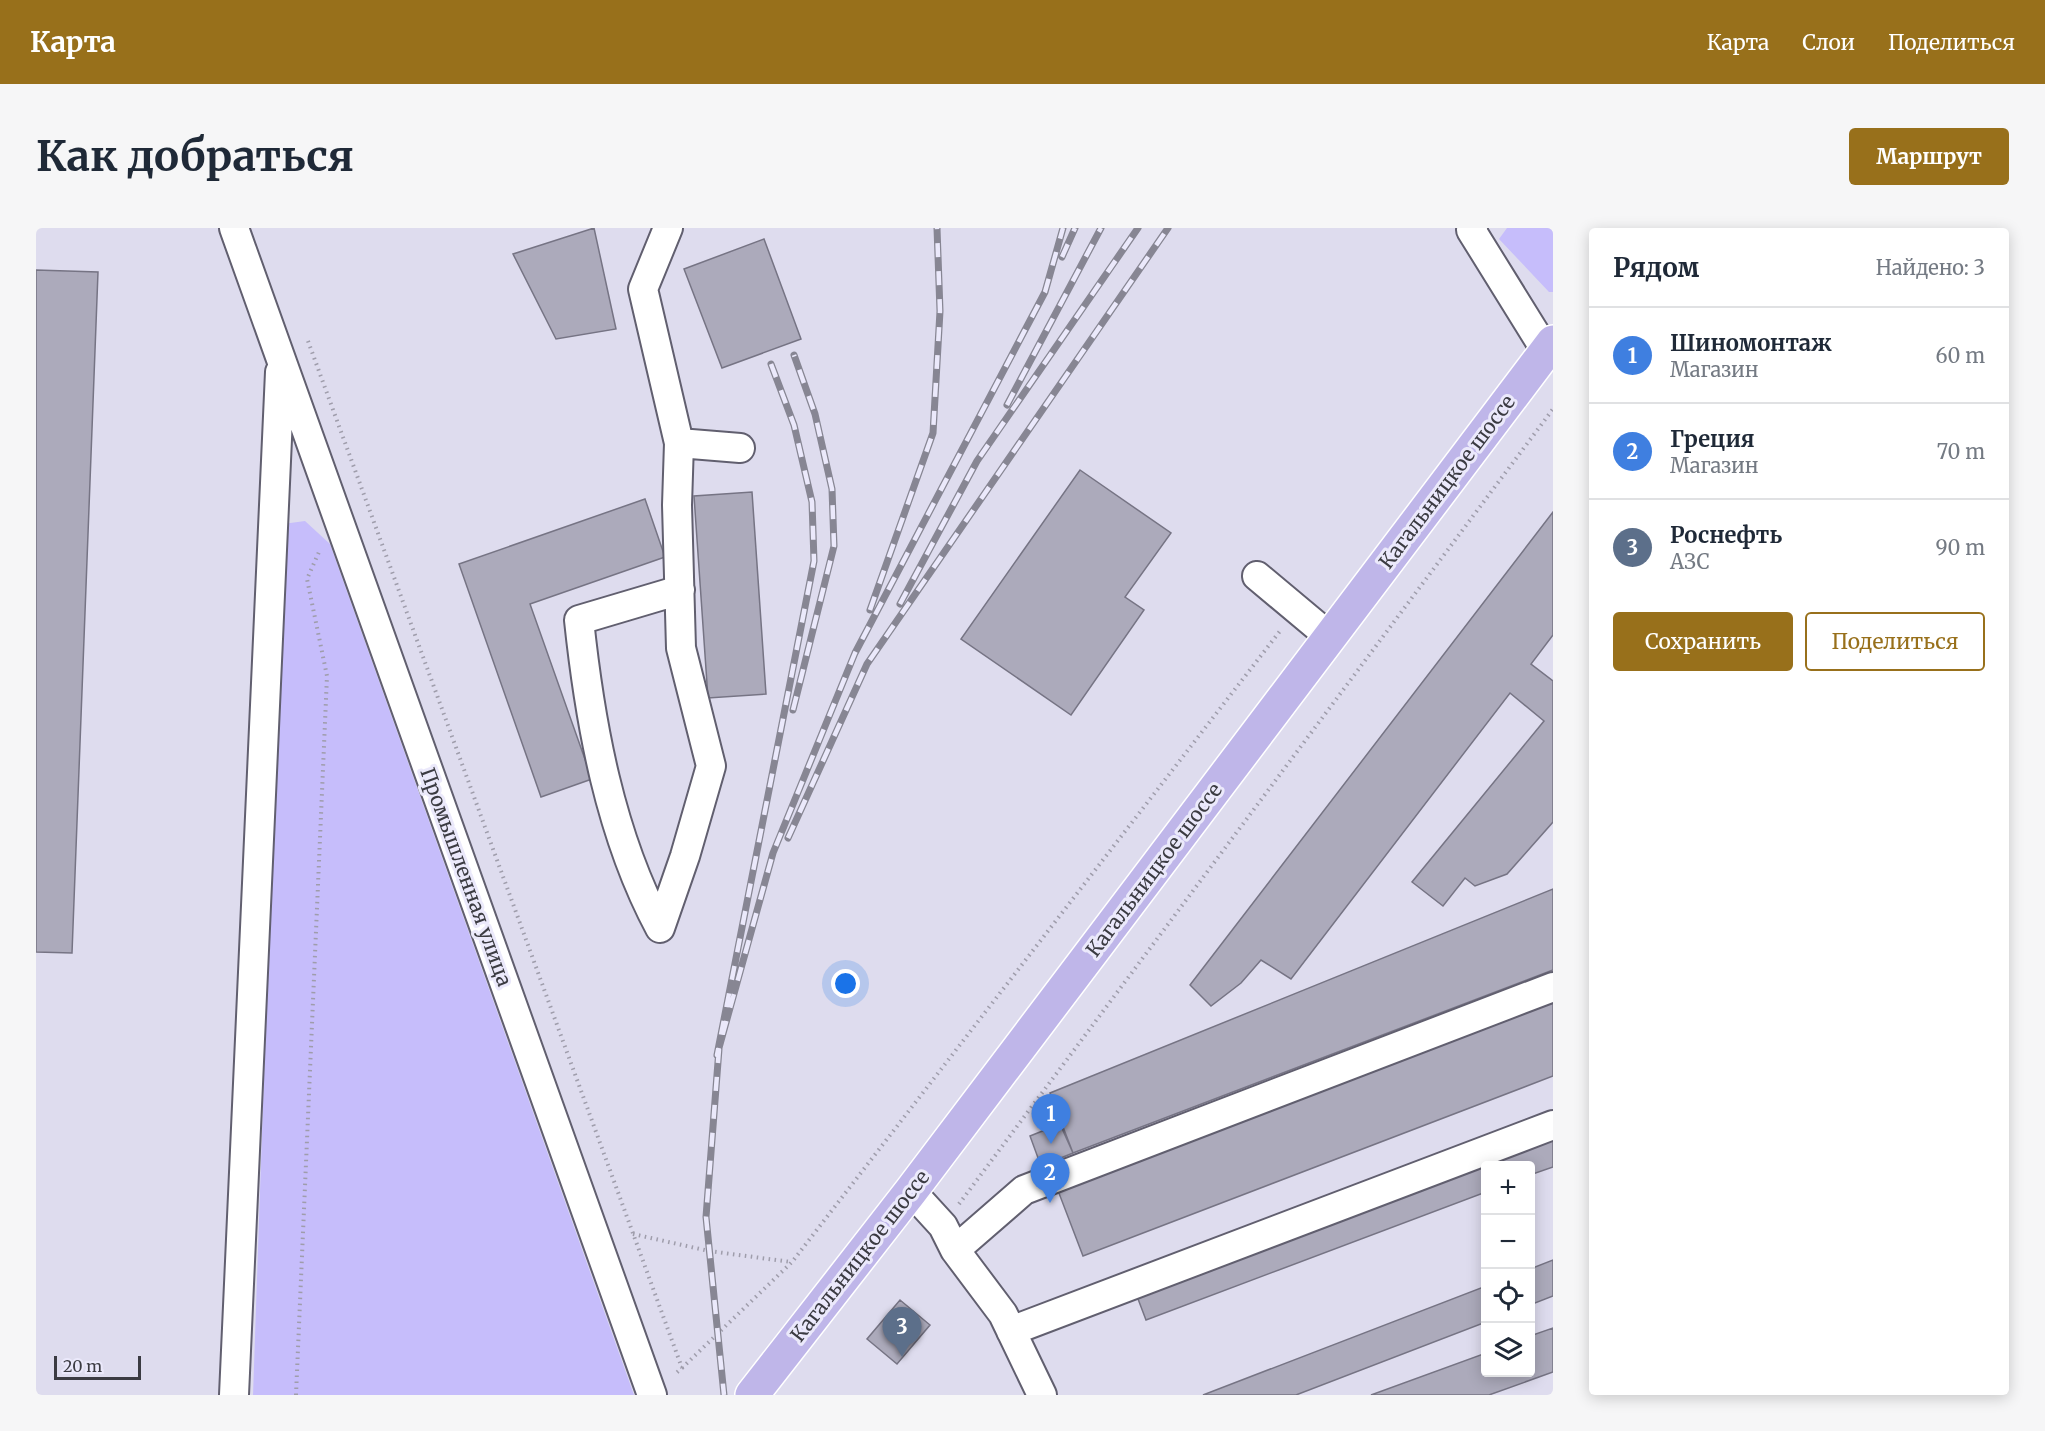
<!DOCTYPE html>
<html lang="ru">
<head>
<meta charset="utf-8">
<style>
  :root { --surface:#fff; --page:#f6f6f7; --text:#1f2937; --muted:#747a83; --line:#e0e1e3; --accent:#98701b }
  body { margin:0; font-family:Merriweather,serif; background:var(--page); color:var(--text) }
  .controls { position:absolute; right:18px; bottom:18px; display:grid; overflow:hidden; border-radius:6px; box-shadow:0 3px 15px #0003 }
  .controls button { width:54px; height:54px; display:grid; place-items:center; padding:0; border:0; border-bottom:2px solid var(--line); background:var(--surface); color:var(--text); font:30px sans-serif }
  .scale { position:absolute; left:18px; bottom:15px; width:87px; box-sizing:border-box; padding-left:6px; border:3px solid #3b3b42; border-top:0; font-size:16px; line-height:21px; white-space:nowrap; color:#3b3b42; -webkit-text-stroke:4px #ebe9fb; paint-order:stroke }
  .you { position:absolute; left:810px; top:756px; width:21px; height:21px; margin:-15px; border:4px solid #fff; border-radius:50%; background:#1a73e8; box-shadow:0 0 0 9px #1a73e833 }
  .badge { display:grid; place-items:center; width:39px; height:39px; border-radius:50%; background:var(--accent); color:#fff; font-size:20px; font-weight:700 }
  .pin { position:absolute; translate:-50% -50px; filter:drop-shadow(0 2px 3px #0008) }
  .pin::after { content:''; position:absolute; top:32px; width:21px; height:18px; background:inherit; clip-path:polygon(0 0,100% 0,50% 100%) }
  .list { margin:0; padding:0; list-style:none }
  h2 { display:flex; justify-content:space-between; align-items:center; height:78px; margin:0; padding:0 24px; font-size:26px }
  h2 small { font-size:20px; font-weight:400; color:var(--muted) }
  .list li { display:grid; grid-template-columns:39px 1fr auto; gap:18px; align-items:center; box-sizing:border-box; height:96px; padding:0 24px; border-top:2px solid var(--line) }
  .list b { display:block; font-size:22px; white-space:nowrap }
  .list p { margin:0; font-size:20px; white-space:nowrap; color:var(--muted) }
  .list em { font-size:20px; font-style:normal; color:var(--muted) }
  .actions { display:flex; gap:12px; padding:18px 24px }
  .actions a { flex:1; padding:14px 0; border:2px solid var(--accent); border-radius:6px; text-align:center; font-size:21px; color:var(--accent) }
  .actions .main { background:var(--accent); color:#fff }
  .icon { flex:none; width:33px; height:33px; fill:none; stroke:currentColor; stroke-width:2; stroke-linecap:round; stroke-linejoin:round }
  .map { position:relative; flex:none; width:1517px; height:1167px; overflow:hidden; border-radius:6px }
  header { display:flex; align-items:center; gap:36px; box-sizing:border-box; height:84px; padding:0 30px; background:var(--accent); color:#fff }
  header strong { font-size:28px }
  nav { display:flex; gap:33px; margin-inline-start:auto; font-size:21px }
  .intro { display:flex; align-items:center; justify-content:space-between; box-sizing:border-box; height:144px; padding:0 36px }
  h1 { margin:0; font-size:42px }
  .button { padding:15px 27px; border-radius:6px; background:var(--accent); color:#fff; font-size:21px; font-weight:700 }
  main { display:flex; gap:36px; padding:0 36px }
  aside { flex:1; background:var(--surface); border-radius:6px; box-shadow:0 3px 15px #0003 }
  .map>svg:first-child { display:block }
  .green { fill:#c6bdfb }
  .building { fill:#acaabb; stroke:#767484; stroke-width:1.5 }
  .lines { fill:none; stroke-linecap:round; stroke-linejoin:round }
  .minor-casing { stroke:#615f6f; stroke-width:32 }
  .major-casing { stroke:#fff; stroke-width:36 }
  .path { stroke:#9f9dab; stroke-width:4; stroke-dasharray:1.5 4.5; stroke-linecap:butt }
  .minor { stroke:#fff; stroke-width:28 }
  .major { stroke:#bfb6e9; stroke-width:33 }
  .rail-casing { stroke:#878693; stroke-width:7 }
  .rail { stroke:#ebe9fb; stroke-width:4.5; stroke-dasharray:14; stroke-linecap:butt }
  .labels { text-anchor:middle; stroke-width:6; stroke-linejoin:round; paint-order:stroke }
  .street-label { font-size:20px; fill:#3b3b42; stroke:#ebe9fb }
</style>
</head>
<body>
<header>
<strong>Карта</strong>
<nav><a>Карта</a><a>Слои</a><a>Поделиться</a></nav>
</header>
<div class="intro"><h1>Как добраться</h1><a class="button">Маршрут</a></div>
<main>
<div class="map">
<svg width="1517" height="1167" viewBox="0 0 1517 1167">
  <rect width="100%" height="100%" fill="#dedcee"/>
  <path class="green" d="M 1471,0 L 1517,0 L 1517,64 L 1513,64 L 1463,11 Z
    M 269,293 L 294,316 L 598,1167 L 217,1167 L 247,296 Z"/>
  <path class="building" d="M 558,0 L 580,101 L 520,111 L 477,26 Z
    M 728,11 L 765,111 L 686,140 L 648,41 Z
    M 0,42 L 62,44 L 36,725 L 0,724 Z
    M 1044,242 L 1135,305 L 1089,369 L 1108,382 L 1035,487 L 925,411 Z
    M 716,264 L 730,466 L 672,470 L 658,268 Z
    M 609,271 L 629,329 L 494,376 L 556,551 L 505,569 L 423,336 Z
    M 1517,284 L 1517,407 L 1495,436 L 1517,453 L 1517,594 L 1471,646 L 1439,658 L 1429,650 L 1407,678 L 1376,654 L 1508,493 L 1474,465 L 1255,751 L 1225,732 L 1205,755 L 1175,778 L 1154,757 Z
    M 1517,661 L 1517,742 L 1037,925 L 1014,865 Z
    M 1517,770 L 1517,848 L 1047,1028 L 1021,960 Z
    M 1024,896 L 1037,925 L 1005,938 L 994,908 Z
    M 1517,905 L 1517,939 L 1494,947 L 1494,938 L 1450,938 L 1450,964 L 1110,1092 L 1099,1063 Z
    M 1517,1032 L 1517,1068 L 1494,1077 L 1494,1041 Z
    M 1450,1058 L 1450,1094 L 1260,1167 L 1167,1167 Z
    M 864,1072 L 894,1097 L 861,1136 L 831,1111 Z
    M 1517,1100 L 1517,1144 L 1453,1167 L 1335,1167 L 1450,1125 L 1450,1144 L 1494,1144 L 1494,1108 Z"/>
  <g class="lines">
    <g class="minor-casing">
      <path id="minor" d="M 198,0 L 616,1167
        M 632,0 L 607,61 L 643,215
        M 1437,0 L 1435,2 L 1510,123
        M 1221,348 L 1294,409
        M 644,362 L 543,392 C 554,496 574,607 624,700 L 649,628 L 675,538 L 645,420 L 641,277 L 643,215 L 704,220
        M 875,963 L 907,998 L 919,1022 L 967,1086 L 1006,1167
        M 919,1022 L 988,962 L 1517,759
        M 975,1103 L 1517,897
        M 198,1167 L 244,144"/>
    </g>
    <g class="major-casing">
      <path id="major" d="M 716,1167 L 875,963 L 1517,114"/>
    </g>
    <path class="path" d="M 272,113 L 646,1140 L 638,1147
      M 923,976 L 1517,181
      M 597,1006 L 673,1023 L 755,1034
      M 646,1140 L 756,1034 L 1244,403
      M 260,1167 L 291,448 L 271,351 L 283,324"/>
    <use href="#minor" class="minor"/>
    <use href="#major" class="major"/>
    <g class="rail-casing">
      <path id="rail" d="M 1026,29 L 1039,0
        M 735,136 L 758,197 L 776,274 L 778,333 L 681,827 L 737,625 L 819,425 L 1009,64 L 1027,0
        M 971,177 L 1065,0
        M 864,376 L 941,233 L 1102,0
        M 834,382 L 897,205 L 904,83 L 901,0
        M 757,482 L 798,318 L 796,261 L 779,186 L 758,127
        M 752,610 L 831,436 L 1132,0
        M 683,821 L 670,989 L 688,1167"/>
    </g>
    <use href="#rail" class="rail"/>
  </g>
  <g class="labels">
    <g class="street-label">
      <text transform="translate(1411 254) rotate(-53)" y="7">Кагальницкое шоссе</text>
      <text transform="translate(1118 642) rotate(-53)" y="7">Кагальницкое шоссе</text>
      <text transform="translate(430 649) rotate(70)" y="7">Промышленная улица</text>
      <text transform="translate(824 1028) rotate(-52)" y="7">Кагальницкое шоссе</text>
    </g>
  </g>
</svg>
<div class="controls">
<button>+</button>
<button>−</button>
<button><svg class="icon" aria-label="locate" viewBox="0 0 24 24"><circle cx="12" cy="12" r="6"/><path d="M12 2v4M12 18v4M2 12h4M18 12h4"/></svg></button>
<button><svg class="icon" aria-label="layers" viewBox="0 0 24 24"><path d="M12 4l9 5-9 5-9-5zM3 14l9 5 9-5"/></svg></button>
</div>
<div class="scale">20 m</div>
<div class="you"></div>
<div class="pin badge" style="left:1015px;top:916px;background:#3f7fe0">1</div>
<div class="pin badge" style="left:1014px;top:975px;background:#3f7fe0">2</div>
<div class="pin badge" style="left:866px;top:1129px;background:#5c6f8a">3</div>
</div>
<aside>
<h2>Рядом<small>Найдено: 3</small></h2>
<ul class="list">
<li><span class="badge" style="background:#3f7fe0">1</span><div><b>Шиномонтаж</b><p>Магазин</p></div><em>60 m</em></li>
<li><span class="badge" style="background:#3f7fe0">2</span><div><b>Греция</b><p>Магазин</p></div><em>70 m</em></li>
<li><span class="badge" style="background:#5c6f8a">3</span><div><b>Роснефть</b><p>АЗС</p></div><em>90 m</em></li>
</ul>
<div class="actions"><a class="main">Сохранить</a><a>Поделиться</a></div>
</aside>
</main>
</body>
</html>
